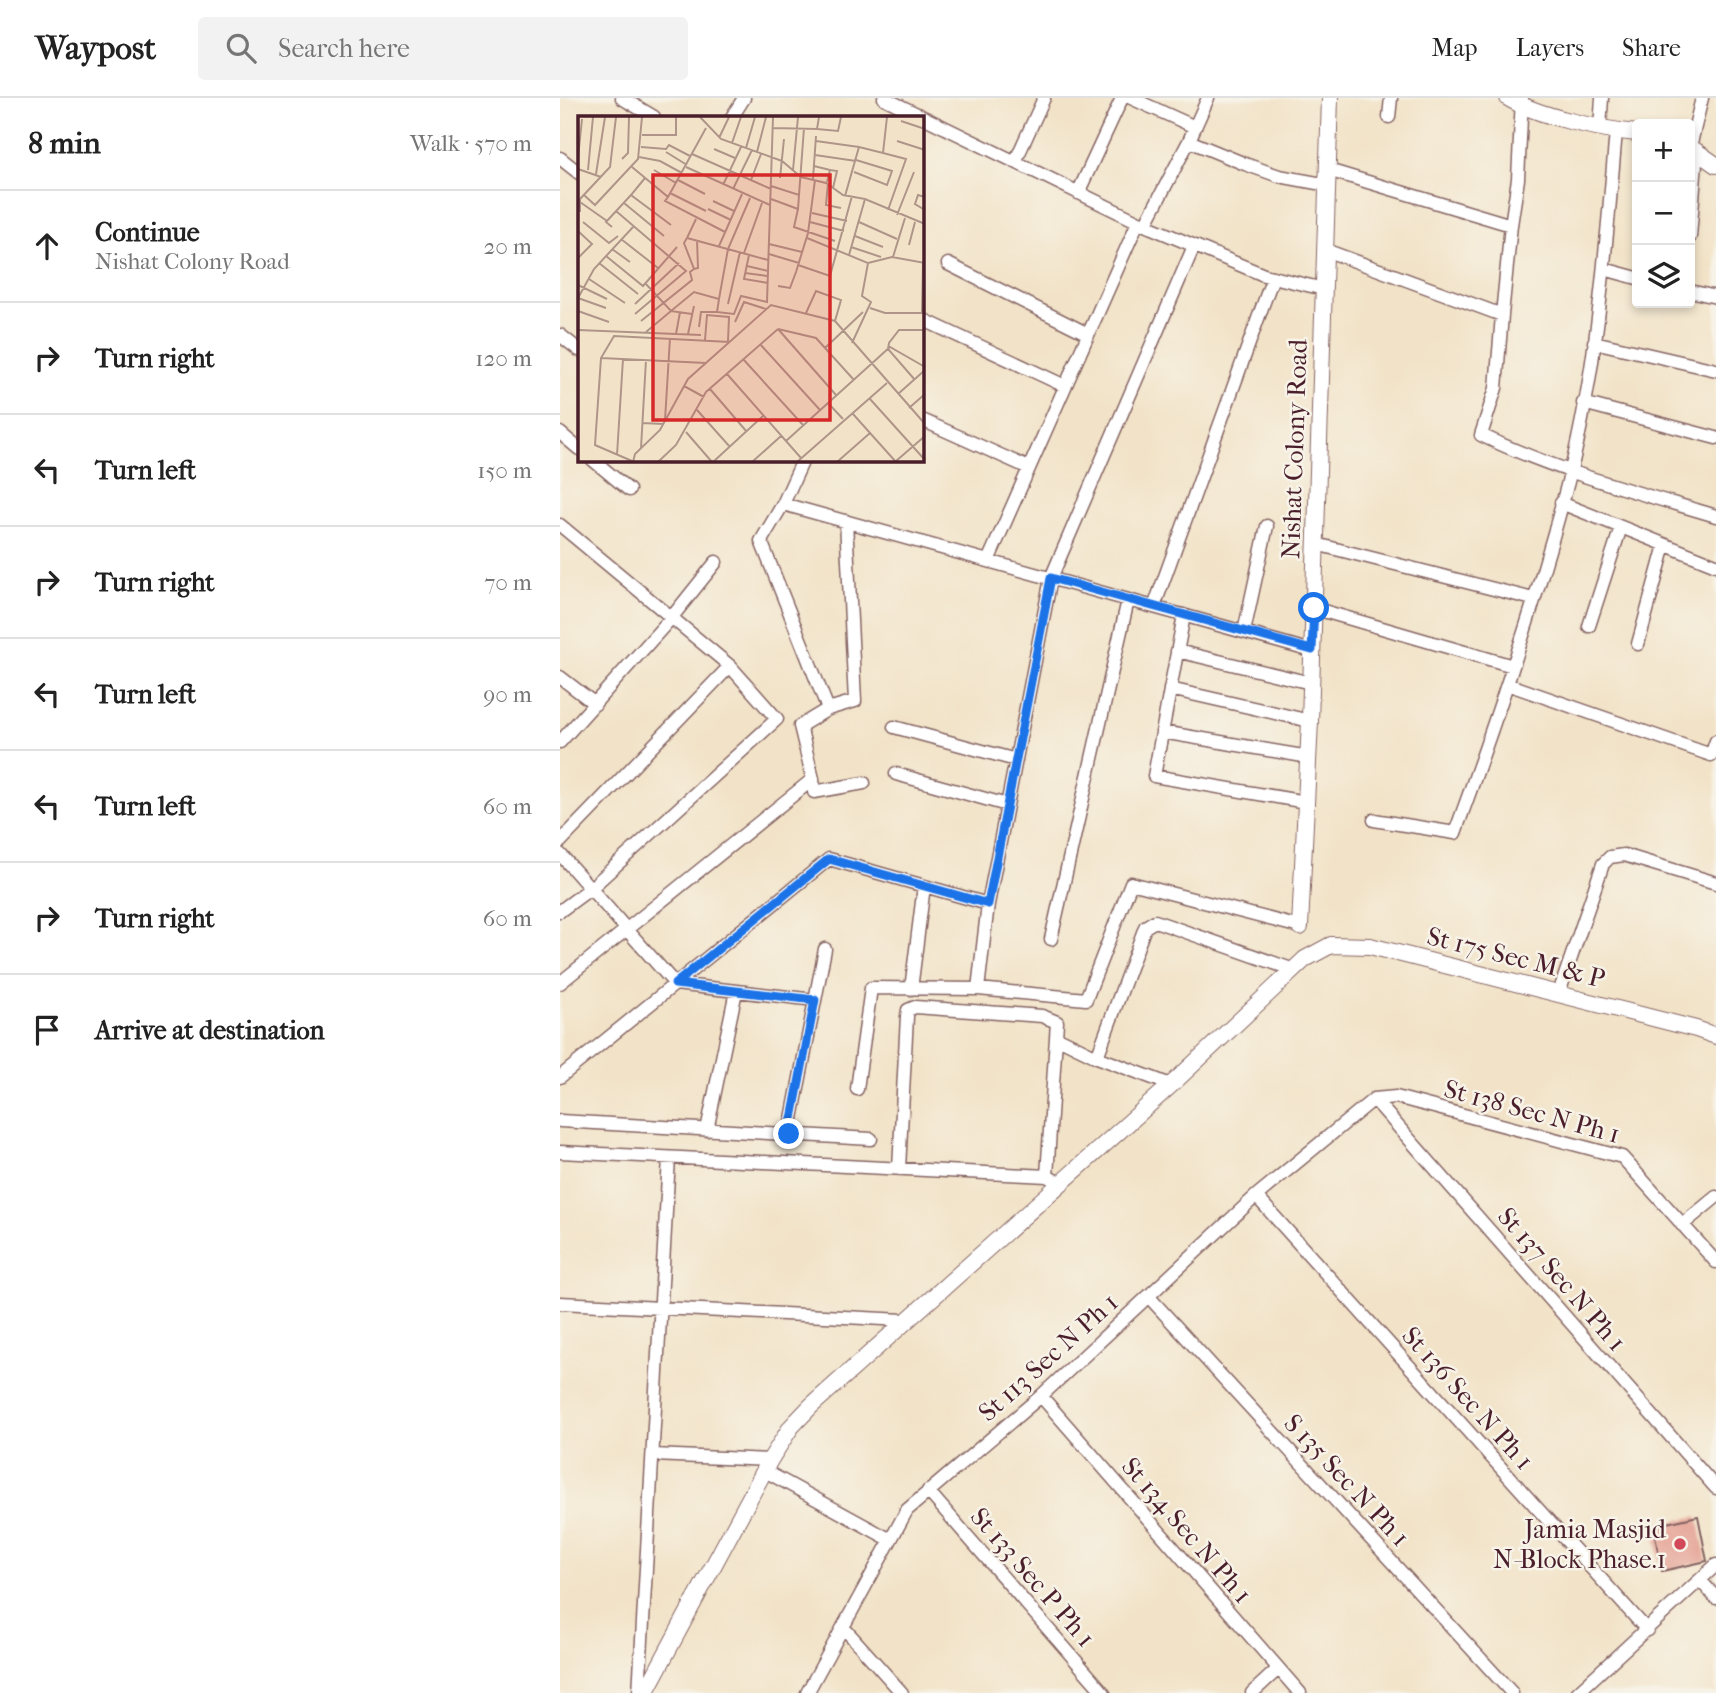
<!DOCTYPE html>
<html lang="en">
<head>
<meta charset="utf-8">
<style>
  :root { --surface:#fff; --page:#f2f2f2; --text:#222; --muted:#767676; --line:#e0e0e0 }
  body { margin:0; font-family:"IM FELL French Canon",serif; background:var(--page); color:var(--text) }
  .controls { position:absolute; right:21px; top:21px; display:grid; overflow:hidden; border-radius:7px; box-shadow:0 4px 10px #0003 }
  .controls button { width:63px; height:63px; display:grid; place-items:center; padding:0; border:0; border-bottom:2px solid var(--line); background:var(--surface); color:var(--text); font:35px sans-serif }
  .stop { position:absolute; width:21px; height:21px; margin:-16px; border:5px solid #1a73e8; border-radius:50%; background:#fff }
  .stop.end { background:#1a73e8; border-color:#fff; box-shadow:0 2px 7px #0008 }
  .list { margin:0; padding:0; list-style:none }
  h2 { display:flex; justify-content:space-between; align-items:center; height:91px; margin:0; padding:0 28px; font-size:30px }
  h2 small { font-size:23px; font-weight:400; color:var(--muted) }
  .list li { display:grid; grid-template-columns:46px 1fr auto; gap:21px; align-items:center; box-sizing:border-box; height:112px; padding:0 28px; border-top:2px solid var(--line) }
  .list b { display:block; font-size:26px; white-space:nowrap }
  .list p { margin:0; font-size:23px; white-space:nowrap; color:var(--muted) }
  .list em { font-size:23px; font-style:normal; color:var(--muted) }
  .icon { flex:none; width:38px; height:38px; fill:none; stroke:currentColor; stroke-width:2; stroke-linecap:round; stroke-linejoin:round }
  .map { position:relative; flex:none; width:1156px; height:1595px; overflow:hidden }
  header { display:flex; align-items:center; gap:42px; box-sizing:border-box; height:98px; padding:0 35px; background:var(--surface); border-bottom:2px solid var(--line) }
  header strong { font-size:33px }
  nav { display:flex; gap:38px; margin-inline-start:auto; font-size:24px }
  .search { width:490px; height:63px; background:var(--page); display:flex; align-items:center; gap:18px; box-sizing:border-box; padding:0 24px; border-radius:7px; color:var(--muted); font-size:26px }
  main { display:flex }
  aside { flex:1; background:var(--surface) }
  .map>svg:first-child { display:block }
  .building { fill:#e29588 }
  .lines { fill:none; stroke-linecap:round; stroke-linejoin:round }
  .street-casing { stroke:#856462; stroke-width:15 }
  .secondary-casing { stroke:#856462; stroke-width:18 }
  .street { stroke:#fff; stroke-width:12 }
  .secondary { stroke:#fff; stroke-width:16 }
  .route { stroke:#1a73e8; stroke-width:9 }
  .poi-dot { fill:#d1495b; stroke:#f7f3e8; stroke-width:2.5 }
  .labels { text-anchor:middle; stroke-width:5; stroke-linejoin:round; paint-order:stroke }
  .street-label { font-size:26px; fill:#4a1f2b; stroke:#f7f3e8 }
  .poi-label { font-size:26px; fill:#4a1f2b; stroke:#f7f3e8; text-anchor:end }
  .inset-road { fill:none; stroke:#af9589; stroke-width:2 }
  .view { fill:#d62828; fill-opacity:0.15; stroke:#d62828; stroke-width:3.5 }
  .inset-edge { fill:none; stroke:#4a1f2b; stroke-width:3.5 }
</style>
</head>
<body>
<header>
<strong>Waypost</strong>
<div class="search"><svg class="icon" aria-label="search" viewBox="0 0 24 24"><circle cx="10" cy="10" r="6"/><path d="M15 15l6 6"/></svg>Search here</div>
<nav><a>Map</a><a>Layers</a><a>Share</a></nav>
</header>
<main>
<aside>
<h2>8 min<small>Walk · 570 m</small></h2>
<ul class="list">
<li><svg class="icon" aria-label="ahead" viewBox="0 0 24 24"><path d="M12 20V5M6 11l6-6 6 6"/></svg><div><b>Continue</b><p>Nishat Colony Road</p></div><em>20 m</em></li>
<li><svg class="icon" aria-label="right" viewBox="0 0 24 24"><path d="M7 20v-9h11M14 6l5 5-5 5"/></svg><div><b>Turn right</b></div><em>120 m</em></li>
<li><svg class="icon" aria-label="left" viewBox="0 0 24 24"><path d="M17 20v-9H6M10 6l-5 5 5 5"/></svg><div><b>Turn left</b></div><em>150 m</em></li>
<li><svg class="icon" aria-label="right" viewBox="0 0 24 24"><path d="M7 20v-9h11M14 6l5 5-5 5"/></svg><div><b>Turn right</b></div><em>70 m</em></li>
<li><svg class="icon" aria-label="left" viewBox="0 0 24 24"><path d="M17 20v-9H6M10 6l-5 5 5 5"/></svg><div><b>Turn left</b></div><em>90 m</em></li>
<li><svg class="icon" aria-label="left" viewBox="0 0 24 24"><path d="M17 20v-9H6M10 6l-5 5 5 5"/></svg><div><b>Turn left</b></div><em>60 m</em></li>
<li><svg class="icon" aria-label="right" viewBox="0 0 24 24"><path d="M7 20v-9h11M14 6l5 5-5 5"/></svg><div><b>Turn right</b></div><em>60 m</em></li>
<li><svg class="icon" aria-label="arrive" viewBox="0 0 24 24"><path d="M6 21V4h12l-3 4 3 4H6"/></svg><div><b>Arrive at destination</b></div></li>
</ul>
</aside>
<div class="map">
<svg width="1156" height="1595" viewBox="0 0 1156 1595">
  <rect width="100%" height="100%" fill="#f7f3e8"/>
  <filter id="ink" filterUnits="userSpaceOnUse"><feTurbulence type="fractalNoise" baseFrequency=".0143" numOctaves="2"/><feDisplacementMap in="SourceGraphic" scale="14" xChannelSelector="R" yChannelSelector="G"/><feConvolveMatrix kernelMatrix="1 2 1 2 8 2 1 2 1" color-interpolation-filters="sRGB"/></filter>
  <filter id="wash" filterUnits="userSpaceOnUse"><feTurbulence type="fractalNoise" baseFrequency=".00686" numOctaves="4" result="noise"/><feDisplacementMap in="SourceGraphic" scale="28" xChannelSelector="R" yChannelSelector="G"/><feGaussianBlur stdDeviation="1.57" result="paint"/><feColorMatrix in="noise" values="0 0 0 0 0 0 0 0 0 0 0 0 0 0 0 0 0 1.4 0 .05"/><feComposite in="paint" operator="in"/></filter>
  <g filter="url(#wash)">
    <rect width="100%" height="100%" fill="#f2e3c8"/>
    <g id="blocks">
      <path class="building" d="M 1138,1418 L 1147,1463 L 1102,1473 L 1093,1428 Z"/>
    </g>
  </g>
  <g filter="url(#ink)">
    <use href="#blocks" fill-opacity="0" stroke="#856462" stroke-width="2"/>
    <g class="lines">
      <g class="street-casing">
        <path id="street" d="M 62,0 L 94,19
          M 324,0 L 585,127 L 704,177 L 764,191
          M 571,0 L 635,29 L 629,43 L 685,66 L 719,78 L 768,87
          M 172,19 L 184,0
          M 829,19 L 831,0
          M 635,29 L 648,0
          M 1040,30 L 1042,0
          M 1130,49 L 1142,0
          M 0,60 L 19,75
          M 455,64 L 484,0
          M 768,72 L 951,127 L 958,81 L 962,0
          M 518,95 L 562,0
          M 585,127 L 629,43
          M 1130,139 L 1137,52
          M 765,152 L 942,217 L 951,127
          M 388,166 L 528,236
          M 1044,171 L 1077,180
          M 1130,193 L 1156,199
          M 942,217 L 936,290 L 921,337 C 996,373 1076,394 1156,418
          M 362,221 L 505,288
          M 0,237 L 19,252
          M 1034,244 L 1156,272
          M 1023,305 L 1156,340
          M 362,322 L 469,370
          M 0,335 L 19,351
          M 33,362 L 69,392
          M 1001,405 L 1156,467
          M 223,406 L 243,362
          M 0,427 L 170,568 L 217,621 L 31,790 L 0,813
          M 756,446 L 973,501
          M 428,463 L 578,124
          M 594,509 L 713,179
          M 753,510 L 953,568
          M 624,517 L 594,678 L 746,704
          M 1029,528 L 1061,429
          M 684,534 L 707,428
          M 1078,546 L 1105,447
          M 617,553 L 751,585
          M 0,579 L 35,606
          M 947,586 L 1151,657 L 1156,643
          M 610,591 L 750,623
          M 268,611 L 295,603 L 286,423
          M 334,629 L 456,662
          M 602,634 L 749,659
          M 0,644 L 112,519 L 156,464
          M 336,676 L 447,707
          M 253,681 L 254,694 L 304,685
          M 814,722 L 895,735 C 938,617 979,497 1010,376 C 1038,264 1046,148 1056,33
          M 0,744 L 170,568
          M 0,756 L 115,886 L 269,761 L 428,806 L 418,891 L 311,890 L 297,991
          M 428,806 L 491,480 L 634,148
          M 491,841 L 568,502
          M 0,885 L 253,681 L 240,628 L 268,611 L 201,443 L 223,406 L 752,553
          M 351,891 L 364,788
          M 418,891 L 526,901 L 571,785 L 740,829
          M 999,895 L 1043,766 L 1050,759 L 1064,757 L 1156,785
          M 496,939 L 537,959 L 611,987
          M 537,959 L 585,829 L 595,823 L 734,872
          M 0,979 L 115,886 L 255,902
          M 814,1001 L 1156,1390
          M 814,1001 L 836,999 L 1062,1059 L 1156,1164
          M 0,1023 L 311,1041
          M 147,1032 L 176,893
          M 229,1036 L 265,851
          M 0,1054 L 487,1078 L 501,1086
          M 339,1071 L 347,918 L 348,912 L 355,909 L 482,918 L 497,924 L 487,1078
          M 696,1098 L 1087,1532
          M 1122,1127 L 1156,1099
          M 589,1199 L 952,1595
          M 0,1205 L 344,1222
          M 481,1298 L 740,1595
          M 93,1357 L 210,1362
          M 205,1373 L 329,1441
          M 368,1393 L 544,1595
          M 1140,1482 L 1156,1500
          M 284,1530 L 342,1595
          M 79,1595 L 109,1060
          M 247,1595 L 347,1412 L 481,1298 L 696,1098 L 814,1001
          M 692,1595 L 718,1571
          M 1017,1595 L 1156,1467"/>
      </g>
      <g class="secondary-casing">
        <path id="secondary" d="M 948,0 C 977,18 1042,32 1077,35
          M 1130,49 L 1156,67
          M 740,829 L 750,623 L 770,0
          M 85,1595 L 210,1362 L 231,1329 L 251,1308 L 611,987 L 745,861 L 771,847 L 810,848 L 1136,931 L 1156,938"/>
      </g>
      <use href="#street" class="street"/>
      <use href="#secondary" class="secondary"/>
    </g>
  </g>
  <g class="lines" filter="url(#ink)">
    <path class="route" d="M 229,1036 L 255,902 L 115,886 L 269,761 L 428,806 L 491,480 L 752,552 L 754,510"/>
  </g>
  <circle class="poi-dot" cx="1120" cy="1446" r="7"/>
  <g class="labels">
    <g class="street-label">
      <text transform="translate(734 351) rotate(-88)" y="9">Nishat Colony Road</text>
      <text transform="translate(956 859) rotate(14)" y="9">St 175 Sec M &amp; P</text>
      <text transform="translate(972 1013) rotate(15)" y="9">St 138 Sec N Ph 1</text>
      <text transform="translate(1002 1181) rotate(49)" y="9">St 137 Sec N Ph 1</text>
      <text transform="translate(488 1259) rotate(-42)" y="9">St 113 Sec N Ph 1</text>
      <text transform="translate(908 1300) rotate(48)" y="9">St 136 Sec N Ph 1</text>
      <text transform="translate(787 1382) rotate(47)" y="9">S 135 Sec N Ph 1</text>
      <text transform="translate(627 1432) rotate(49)" y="9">St 134 Sec N Ph 1</text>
      <text transform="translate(473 1479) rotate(49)" y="9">St 133 Sec P Ph 1</text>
    </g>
    <g class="poi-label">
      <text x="1106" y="1440">Jamia Masjid<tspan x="1106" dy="30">N-Block Phase.1</tspan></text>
    </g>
  </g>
  <g transform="translate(18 18)">
    <rect width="346" height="346" fill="#f2e3c8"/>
    <path class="inset-road" d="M 122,1 L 143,23 L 204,45 L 223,61 L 248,67 L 265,79 L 287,83 L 347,108M 323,5 L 347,13M 195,12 L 239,13 L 241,1M 239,13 L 260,15 L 263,1M 64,19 L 98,19 L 98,1M 141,22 L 151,1M 238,25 L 281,31M 319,25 L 347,34M 154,27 L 163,1M 63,31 L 88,33 L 91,29 L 112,40M 168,32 L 177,1M 136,33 L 157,42M 88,36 L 109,49M 179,36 L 188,1M 305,37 L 328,43 L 310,94M 114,38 L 193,73M 237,39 L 278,45M 61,41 L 82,45 L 104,57M 0,42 L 4,3M 44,43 L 50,37 L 51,1M 236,50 L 252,54 L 249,66M 54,51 L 90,81 L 87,85 L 147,116M 108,51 L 192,89M 0,53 L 23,61M 10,54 L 15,1M 76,54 L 98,67M 215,54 L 220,1M 252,54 L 259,55 L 255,72M 276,56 L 309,69 L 314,55 L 278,44M 18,58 L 27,1M 67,62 L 53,79 L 93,109M 202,62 L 206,23M 235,63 L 238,20M 100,64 L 127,78M 173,64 L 183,38M 250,67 L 248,89 L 263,92M 145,69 L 163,31M 193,70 L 221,79 L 226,12M 155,73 L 174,34M 92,77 L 128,95M 6,79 L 17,89 L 60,43 L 64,1M 267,80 L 281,31 L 305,37 L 309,1M 90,81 L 128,12M 347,81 L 340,79 L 337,88 L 347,94M 193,83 L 220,93 L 221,79M 135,85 L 156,95M 2,86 L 29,105M 46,87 L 86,120M 130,93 L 153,104M 220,93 L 216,111 L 257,125M 38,95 L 108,155 L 57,198M 2,96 L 2,83 L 32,51 L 38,1M 234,97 L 269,105M 319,99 L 336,56M 5,106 L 31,127 L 40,120M 232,106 L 266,115M 281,106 L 319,123M 34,111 L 28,106 L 53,79M 0,115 L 14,128 L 0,142M 277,120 L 305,131M 109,122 L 118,103M 229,122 L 290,147 L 284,180 L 293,186 L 274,227M 43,123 L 80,152M 191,128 L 224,136M 331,129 L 337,106M 141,130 L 164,78M 273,131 L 303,141M 34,133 L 52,146M 166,137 L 184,87M 191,138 L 221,147M 171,139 L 166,163 L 190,167M 271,139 L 287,83M 28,140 L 65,170 L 99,131M 315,141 L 327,102M 21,147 L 60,178M 290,147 L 314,141 L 347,147M 220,149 L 252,160 L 274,80M 169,150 L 190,155M 116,153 L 120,152 L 119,124M 167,157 L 189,160M 11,163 L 47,187M 67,167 L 93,195 L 116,176 L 141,183 L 139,196 L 123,196 L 121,211M 0,169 L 29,183M 200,170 L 212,172 L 218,156 L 230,117 L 237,64M 0,182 L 16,153 L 56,110M 0,182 L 28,192M 141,183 L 150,133 L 172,82M 57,188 L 101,147M 150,188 L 162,136M 292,192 L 307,197 L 347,197M 0,195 L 31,206M 139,196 L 156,198 L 163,180 L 189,186 L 195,1M 344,196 L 345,146M 228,197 L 238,175 L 263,184 L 257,205M 63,205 L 114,164 L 112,156 L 116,153 L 106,127 L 109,122 L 190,144M 157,206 L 166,186 L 188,193M 200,213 L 238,222 L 276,264M 200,213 L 258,279M 0,214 L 123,219M 68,216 L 93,195 L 114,198M 98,218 L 102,196M 110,218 L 116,190M 127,224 L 129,199 L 151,201 L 150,225M 182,228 L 242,294M 247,232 L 285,196M 23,242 L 128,247M 165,243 L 225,309M 149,258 L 223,342M 337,264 L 310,233 L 311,227 L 321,214 L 347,214M 106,270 L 126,281M 132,273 L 169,316M 320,278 L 347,254M 292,283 L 347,344M 250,287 L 265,303M 331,292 L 347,278M 119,294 L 152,331M 275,298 L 318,346M 87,304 L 92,222M 64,307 L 86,308M 108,316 L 134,346M 208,325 L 312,231 L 347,251M 63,332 L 68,244M 39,339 L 45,243M 54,345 L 17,329 L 23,242 L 36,220 L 152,226M 318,345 L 347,320M 55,346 L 57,338 L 82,314 L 110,263 L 193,189 L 257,205 L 347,308M 80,346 L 98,329 L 128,276 L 200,213M 135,346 L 185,300M 174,346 L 203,320M 219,346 L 309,267M 259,346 L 292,317"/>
    <path class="view" d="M 75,59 L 252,59 L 252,304 L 75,304 Z"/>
    <rect width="346" height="346" class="inset-edge"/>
  </g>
</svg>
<div class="controls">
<button>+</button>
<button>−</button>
<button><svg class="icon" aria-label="layers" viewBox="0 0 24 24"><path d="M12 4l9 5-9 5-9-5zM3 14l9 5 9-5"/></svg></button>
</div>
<div class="stop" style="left:754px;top:510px"></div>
<div class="stop end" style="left:229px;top:1036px"></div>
</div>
</main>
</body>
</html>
